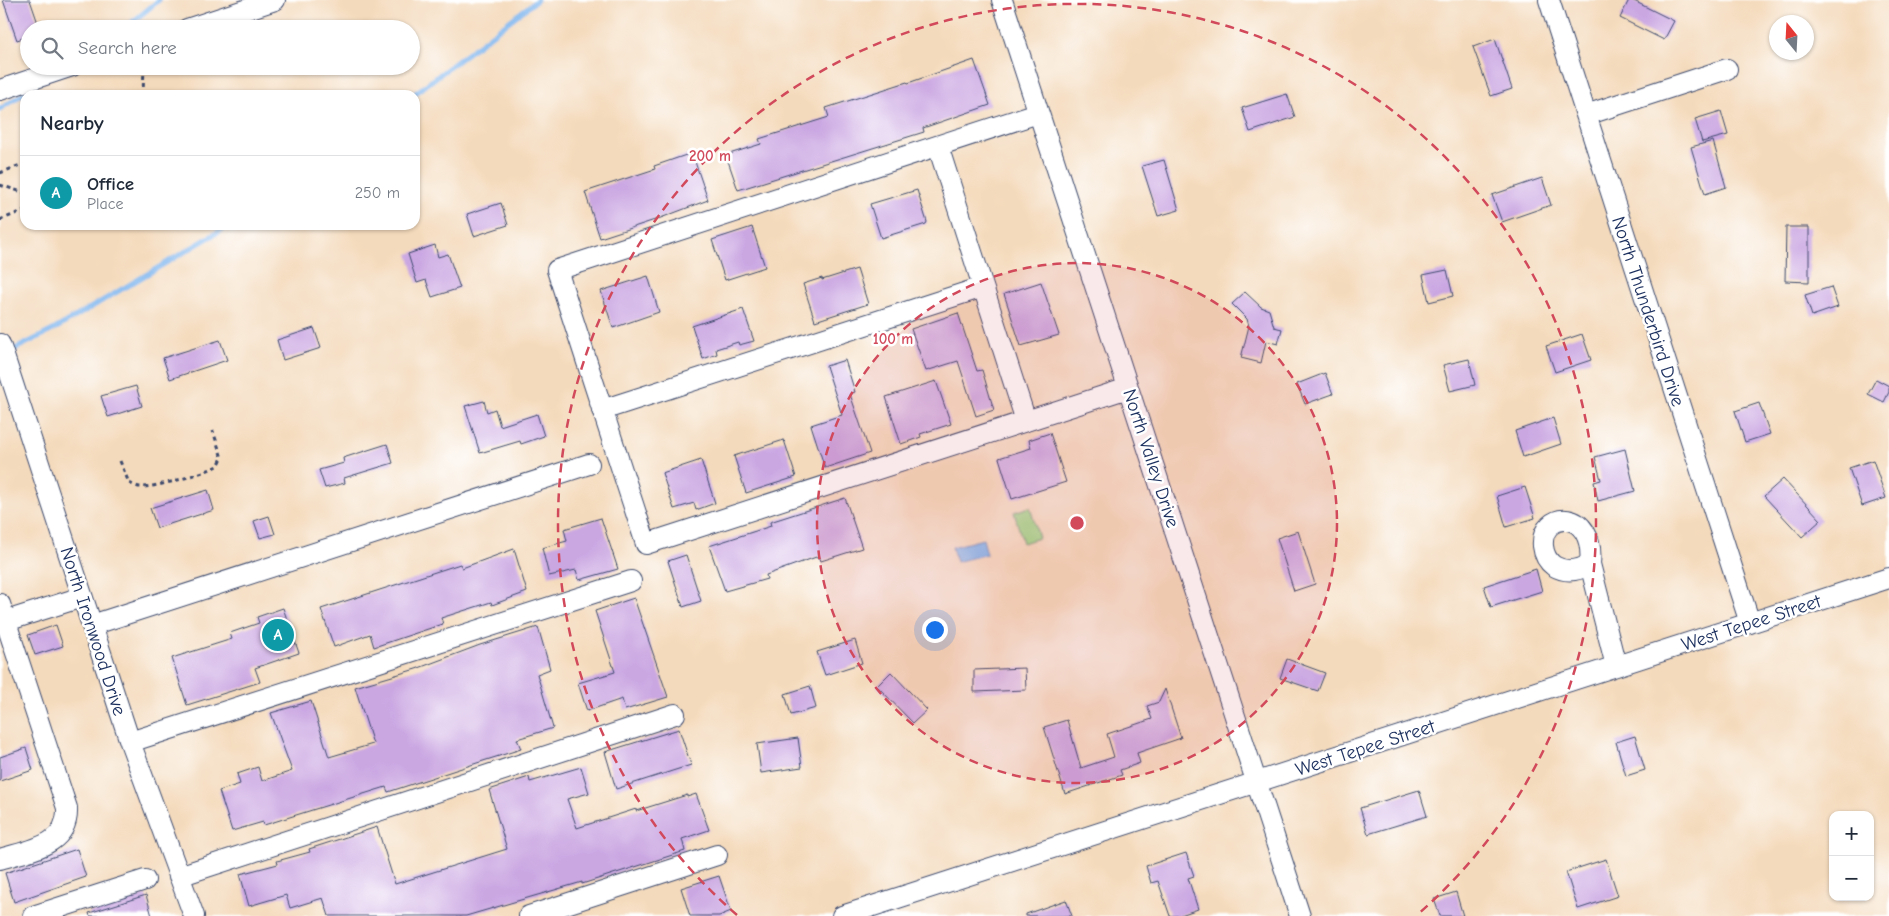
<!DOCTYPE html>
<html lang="en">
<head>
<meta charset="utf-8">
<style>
  :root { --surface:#fff; --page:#f6f6f7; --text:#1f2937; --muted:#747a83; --line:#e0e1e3; --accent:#d1495b }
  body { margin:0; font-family:"Comic Neue",sans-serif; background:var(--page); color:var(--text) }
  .controls { position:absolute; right:15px; bottom:15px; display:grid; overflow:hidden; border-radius:10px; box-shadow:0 1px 4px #0004 }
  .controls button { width:45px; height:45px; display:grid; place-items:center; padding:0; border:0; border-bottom:1px solid var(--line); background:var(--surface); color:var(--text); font:25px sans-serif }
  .compass { position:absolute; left:1769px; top:15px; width:45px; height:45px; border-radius:50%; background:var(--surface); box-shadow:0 1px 4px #0004; rotate:342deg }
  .you { position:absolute; left:934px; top:629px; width:18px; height:18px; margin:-12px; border:4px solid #fff; border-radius:50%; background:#1a73e8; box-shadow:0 0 0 8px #1a73e833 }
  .badge { display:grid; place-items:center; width:32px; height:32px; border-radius:50%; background:var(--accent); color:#fff; font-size:16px; font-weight:700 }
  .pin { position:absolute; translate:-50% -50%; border:2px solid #fff; box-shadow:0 1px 5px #0006 }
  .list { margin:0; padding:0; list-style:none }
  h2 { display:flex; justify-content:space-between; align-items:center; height:65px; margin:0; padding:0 20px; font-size:21px }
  h2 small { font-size:16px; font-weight:400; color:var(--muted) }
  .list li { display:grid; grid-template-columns:32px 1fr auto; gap:15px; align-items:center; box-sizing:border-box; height:75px; padding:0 20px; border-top:1px solid var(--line) }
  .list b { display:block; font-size:19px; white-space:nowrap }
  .list p { margin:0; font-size:16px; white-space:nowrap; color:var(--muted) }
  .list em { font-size:16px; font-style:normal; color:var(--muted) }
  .icon { flex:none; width:28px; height:28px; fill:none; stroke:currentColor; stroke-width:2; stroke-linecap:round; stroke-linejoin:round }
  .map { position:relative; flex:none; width:1889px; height:916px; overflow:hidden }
  .search { position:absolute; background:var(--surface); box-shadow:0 1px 4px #0004; left:20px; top:20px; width:400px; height:55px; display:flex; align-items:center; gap:12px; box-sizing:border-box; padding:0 18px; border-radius:28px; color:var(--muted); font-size:19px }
  .panel { position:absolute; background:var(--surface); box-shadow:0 1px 4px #0004; left:20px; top:90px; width:400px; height:140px; border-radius:15px }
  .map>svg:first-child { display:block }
  .green { fill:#a2d788; stroke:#5e8373 }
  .water { fill:#7fb6ee; stroke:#4d72a6 }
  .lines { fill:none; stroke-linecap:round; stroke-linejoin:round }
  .stream { stroke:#7fb6ee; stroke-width:5 }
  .building { fill:#cba7e2 }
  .minor-casing { stroke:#3c496c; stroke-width:22 }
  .path { stroke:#3c496c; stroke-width:3; stroke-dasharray:4 4; stroke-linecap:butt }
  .minor { stroke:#fff; stroke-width:20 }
  .ring { fill:none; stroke:#d1495b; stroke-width:2.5; stroke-dasharray:9 6 }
  .labels { text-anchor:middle; stroke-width:5; stroke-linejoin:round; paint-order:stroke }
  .street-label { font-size:19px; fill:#1b2f5e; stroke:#fff }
  .centre { fill:#d1495b; stroke:#fff; stroke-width:2.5 }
  .ring-label { font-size:15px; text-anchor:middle; font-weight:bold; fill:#d1495b; stroke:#fff; stroke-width:5; stroke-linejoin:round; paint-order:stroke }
</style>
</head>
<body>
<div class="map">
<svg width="1889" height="916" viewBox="0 0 1889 916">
  <rect width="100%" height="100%" fill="#fff"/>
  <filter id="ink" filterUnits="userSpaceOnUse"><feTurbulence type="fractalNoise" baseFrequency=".02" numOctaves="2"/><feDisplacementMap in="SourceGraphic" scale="10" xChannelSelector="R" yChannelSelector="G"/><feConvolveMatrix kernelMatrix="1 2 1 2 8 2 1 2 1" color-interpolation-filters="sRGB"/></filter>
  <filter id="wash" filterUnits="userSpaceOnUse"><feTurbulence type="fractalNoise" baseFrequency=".0096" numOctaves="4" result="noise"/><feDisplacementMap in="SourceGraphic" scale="20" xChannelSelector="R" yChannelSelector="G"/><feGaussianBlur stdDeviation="1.12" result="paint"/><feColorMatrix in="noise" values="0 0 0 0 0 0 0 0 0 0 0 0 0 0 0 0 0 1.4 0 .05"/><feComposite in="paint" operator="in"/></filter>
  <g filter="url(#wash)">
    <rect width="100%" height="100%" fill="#f4dabc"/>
    <path class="green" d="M 1030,507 L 1039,538 L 1023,543 L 1014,512 Z"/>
    <path class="water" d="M 983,539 L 987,554 L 956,562 L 952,547 Z"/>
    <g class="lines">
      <path class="stream" d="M 124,29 L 159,0
        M 413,95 L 537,0
        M 0,109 L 32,88
        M 7,353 L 53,330 L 230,225"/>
    </g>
    <g id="blocks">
      <path class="building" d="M 3,0 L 30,0 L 40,29 L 29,29 L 29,36 L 17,40 Z
        M 1629,0 L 1632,0 L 1674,21 L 1664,40 L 1620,18 Z
        M 1495,39 L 1512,89 L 1491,96 L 1473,47 Z
        M 974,60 L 990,105 L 923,128 L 924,132 L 738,190 L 726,155 L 761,144 L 759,139 L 829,117 L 826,108 L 907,82 L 908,83 Z
        M 1287,94 L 1295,117 L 1250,132 L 1242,108 Z
        M 1721,111 L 1728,135 L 1702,142 L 1695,119 Z
        M 1713,141 L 1726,187 L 1705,194 L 1691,147 Z
        M 692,153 L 708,200 L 658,219 L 600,238 L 585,192 L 655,169 L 654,166 Z
        M 1164,160 L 1179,210 L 1158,216 L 1142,166 Z
        M 1542,178 L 1551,205 L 1502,222 L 1492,195 Z
        M 917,190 L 927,222 L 926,224 L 881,238 L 870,204 Z
        M 501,203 L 508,225 L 474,236 L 467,214 Z
        M 752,227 L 765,267 L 725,280 L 712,240 Z
        M 1786,227 L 1809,227 L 1809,282 L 1785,281 Z
        M 435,245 L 438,257 L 448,254 L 460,288 L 432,297 L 426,280 L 417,283 L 408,254 Z
        M 857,269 L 868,304 L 815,321 L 803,284 L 822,278 L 822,280 Z
        M 1447,270 L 1453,296 L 1429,302 L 1423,275 Z
        M 648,276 L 659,312 L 613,328 L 601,291 Z
        M 1041,282 L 1059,335 L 1021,346 L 1004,294 Z
        M 1831,287 L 1838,307 L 1812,316 L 1805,295 Z
        M 1245,292 L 1261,307 L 1269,310 L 1274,327 L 1282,329 L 1278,344 L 1266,341 L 1261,363 L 1241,358 L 1249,326 L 1247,319 L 1232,304 Z
        M 743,309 L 754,341 L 739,345 L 738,342 L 716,349 L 717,354 L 703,359 L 692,326 Z
        M 958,313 L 977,371 L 982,370 L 994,410 L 976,416 L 958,361 L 926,371 L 911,329 Z
        M 314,328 L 321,348 L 283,360 L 277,340 Z
        M 1582,334 L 1591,360 L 1555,372 L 1546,346 Z
        M 220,340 L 227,360 L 170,379 L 163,358 Z
        M 1469,359 L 1475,385 L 1450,391 L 1443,365 Z
        M 845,360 L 855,392 L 850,394 L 870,453 L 825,468 L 811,425 L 842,415 L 826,366 Z
        M 1325,373 L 1333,394 L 1305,404 L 1297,384 Z
        M 1876,379 L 1889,386 L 1889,392 L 1884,402 L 1868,394 Z
        M 936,381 L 951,424 L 920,434 L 921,437 L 901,444 L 886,397 Z
        M 136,386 L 142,406 L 108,417 L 101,396 Z
        M 484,401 L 487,412 L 495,409 L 500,426 L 537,414 L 544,436 L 521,444 L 520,441 L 480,453 L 465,406 Z
        M 1759,403 L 1770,434 L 1745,442 L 1735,411 Z
        M 1553,418 L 1561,444 L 1523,457 L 1515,431 Z
        M 1050,433 L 1066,482 L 1012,499 L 999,458 L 1031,448 L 1029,440 Z
        M 784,440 L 796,477 L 746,493 L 734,456 Z
        M 387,444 L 393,463 L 344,478 L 345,483 L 325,488 L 319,470 L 344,463 L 343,458 Z
        M 1625,449 L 1635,491 L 1598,501 L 1594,482 L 1601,480 L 1595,457 Z
        M 701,460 L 715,503 L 696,510 L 694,503 L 674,509 L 662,473 Z
        M 1873,460 L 1886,498 L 1862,506 L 1849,468 Z
        M 1783,479 L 1821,520 L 1802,537 L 1764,496 Z
        M 1525,487 L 1535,518 L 1506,527 L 1497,496 Z
        M 208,490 L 214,510 L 157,528 L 150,508 Z
        M 845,498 L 862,548 L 821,561 L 819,556 L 766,575 L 767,579 L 725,591 L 709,546 L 771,526 L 770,522 Z
        M 269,516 L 275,534 L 260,538 L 254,521 Z
        M 601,518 L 618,569 L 579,580 L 576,570 L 549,576 L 542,548 L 567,541 L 564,529 Z
        M 1298,531 L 1315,584 L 1294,591 L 1277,538 Z
        M 514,549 L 527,592 L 492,605 L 491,602 L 441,618 L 443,624 L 374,647 L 370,634 L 334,647 L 321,609 L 460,564 L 462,568 Z
        M 686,555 L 701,601 L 683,607 L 668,561 Z
        M 1536,569 L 1542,591 L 1491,607 L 1484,586 Z
        M 634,598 L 668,697 L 625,710 L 622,699 L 587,711 L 578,683 L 615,672 L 595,611 Z
        M 283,608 L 299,653 L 255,668 L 260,682 L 187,705 L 172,658 L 232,639 L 230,633 L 259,623 L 257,617 Z
        M 56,625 L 63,646 L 35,655 L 28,635 Z
        M 538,627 L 550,669 L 537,674 L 553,728 L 517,739 L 521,749 L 477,763 L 388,792 L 386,787 L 264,825 L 263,822 L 232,831 L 219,791 L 240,784 L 237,774 L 258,767 L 262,781 L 292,771 L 271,713 L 311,701 L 329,757 L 373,744 L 355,687 L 416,669 L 480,645 Z
        M 855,640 L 862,663 L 825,675 L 817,652 Z
        M 1287,659 L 1325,673 L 1318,691 L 1280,678 Z
        M 1025,668 L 1026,690 L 974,692 L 974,670 Z
        M 891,672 L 927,710 L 913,723 L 877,686 Z
        M 810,686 L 816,708 L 791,715 L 785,694 Z
        M 1165,689 L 1181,738 L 1137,753 L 1140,763 L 1120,770 L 1122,775 L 1065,794 L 1044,727 L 1067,720 L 1081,768 L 1114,757 L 1107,734 L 1152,719 L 1147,706 L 1159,702 Z
        M 679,729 L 691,765 L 616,789 L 605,752 Z
        M 1635,736 L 1645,770 L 1626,776 L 1616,742 Z
        M 798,738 L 802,767 L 761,773 L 757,744 Z
        M 26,748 L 33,770 L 0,781 L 0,757 Z
        M 581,767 L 589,793 L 567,799 L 577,828 L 636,809 L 636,811 L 687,795 L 687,797 L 696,794 L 709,830 L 682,839 L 685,851 L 582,884 L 582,882 L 466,916 L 329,916 L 323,898 L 290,908 L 286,895 L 249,906 L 240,874 L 278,864 L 277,861 L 310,852 L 309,849 L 377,827 L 395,884 L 507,849 L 489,790 L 529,777 L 530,782 Z
        M 1419,790 L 1427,816 L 1368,834 L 1360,808 Z
        M 77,849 L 86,877 L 14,902 L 5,873 Z
        M 1186,853 L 1194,876 L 1188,878 L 1198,909 L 1178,916 L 1170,916 L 1158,881 L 1151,883 L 1146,866 Z
        M 1606,859 L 1618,896 L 1578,909 L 1566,872 Z
        M 719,876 L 731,911 L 719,916 L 690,916 L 681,888 Z
        M 1456,892 L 1463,916 L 1440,916 L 1434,899 Z
        M 146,895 L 152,916 L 90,916 L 89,913 Z
        M 1066,900 L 1072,916 L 1026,916 L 1026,914 Z"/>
    </g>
  </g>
  <g filter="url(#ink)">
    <use href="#blocks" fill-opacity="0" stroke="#3c496c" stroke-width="1"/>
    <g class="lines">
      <g class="minor-casing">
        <path id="minor" d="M 1002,0 L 1300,916
          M 1549,0 L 1750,623
          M 187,29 L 275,0
          M 0,90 L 72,66
          M 1038,113 L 557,270 L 646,544 L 1128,388
          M 1586,115 L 1727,69
          M 938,146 L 1026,421
          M 0,344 L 130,742 L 194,916
          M 602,410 L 983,287
          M 1590,564 C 1578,571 1566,573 1554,566 C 1547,561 1544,555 1543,546 C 1540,510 1596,507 1590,564 L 1616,666
          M 0,604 L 67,808 C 69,846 29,850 0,859
          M 0,623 L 82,597
          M 92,625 L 589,464
          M 130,742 L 631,581
          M 179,876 L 675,714
          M 33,916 L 145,880
          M 529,916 L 717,855
          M 842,916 L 1889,578"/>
      </g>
      <path class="path" d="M 143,95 L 144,66
        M 0,173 L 25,163
        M 0,185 L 25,193
        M 0,220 L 25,210
        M 120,461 L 129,483 C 132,484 137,487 140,487 C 157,488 203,473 218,466 L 222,458 L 213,431"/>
      <use href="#minor" class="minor"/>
    </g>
  </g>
  <circle cx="1077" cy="523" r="260" fill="#d1495b" fill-opacity=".12"/>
  <g class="ring">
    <circle cx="1077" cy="523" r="260"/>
    <path d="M737 915A519 519 0 1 1 1417 915"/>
  </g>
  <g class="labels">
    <g class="street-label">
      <text transform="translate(1649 311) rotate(72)" y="7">North Thunderbird Drive</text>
      <text transform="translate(1152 458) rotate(72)" y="7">North Valley Drive</text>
      <text transform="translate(1751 622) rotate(-18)" y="7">West Tepee Street</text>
      <text transform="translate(94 631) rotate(72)" y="7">North Ironwood Drive</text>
      <text transform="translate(1365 747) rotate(-18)" y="7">West Tepee Street</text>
    </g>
  </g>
  <circle cx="1077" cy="523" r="8" class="centre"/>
  <g class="ring-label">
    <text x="710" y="161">200 m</text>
    <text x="893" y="344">100 m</text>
  </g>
</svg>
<div class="controls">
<button>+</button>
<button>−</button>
</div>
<svg class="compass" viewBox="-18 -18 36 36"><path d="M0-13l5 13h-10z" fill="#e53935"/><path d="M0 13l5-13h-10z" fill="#747a83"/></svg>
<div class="you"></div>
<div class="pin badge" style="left:278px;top:635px;background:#0f9aa8">A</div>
<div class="search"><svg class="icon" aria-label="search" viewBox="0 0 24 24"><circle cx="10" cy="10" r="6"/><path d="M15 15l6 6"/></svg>Search here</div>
<section class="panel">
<h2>Nearby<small></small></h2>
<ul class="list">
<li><span class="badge" style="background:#0f9aa8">A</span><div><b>Office</b><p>Place</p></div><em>250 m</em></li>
</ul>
</section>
</div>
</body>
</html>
